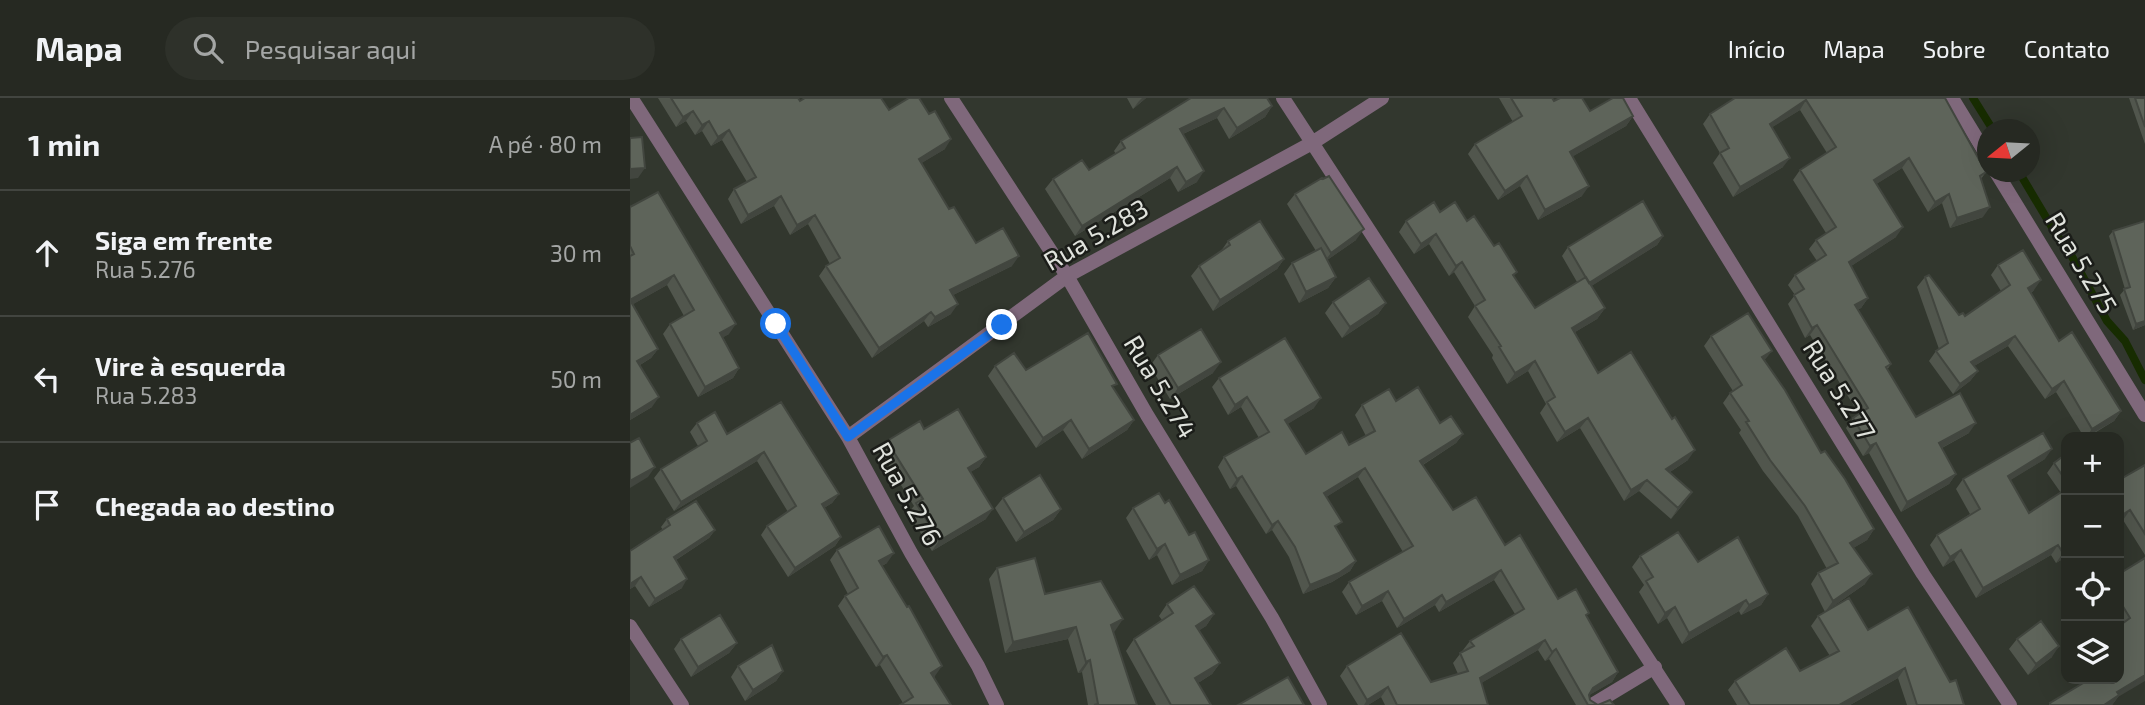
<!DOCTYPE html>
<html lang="pt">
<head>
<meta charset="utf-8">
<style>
  :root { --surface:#262922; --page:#2e312a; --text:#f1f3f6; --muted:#a4a6a5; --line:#424540 }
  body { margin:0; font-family:"Exo 2",sans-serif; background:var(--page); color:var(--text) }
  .controls { position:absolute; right:21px; bottom:21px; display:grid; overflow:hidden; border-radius:14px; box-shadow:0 7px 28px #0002 }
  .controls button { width:63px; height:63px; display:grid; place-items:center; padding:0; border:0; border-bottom:2px solid var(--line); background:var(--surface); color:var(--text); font:35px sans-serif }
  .compass { position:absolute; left:1347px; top:21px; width:63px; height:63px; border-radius:50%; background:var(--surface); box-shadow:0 7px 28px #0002; rotate:252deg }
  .stop { position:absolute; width:21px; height:21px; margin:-16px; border:5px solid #1a73e8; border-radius:50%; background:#fff }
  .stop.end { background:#1a73e8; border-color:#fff; box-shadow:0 2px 7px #0008 }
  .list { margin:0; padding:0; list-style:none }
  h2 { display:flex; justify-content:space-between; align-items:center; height:91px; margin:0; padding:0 28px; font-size:30px }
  h2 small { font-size:23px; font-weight:400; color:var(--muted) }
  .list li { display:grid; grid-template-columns:46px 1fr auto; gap:21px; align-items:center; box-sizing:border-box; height:126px; padding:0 28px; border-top:2px solid var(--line) }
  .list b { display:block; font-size:26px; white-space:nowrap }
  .list p { margin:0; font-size:23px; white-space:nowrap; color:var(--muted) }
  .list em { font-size:23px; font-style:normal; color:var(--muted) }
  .icon { flex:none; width:38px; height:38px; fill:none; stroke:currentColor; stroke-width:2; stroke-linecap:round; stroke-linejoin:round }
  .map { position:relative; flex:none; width:1515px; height:607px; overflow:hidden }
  header { display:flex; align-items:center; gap:42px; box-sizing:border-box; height:98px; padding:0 35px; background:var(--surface); border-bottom:2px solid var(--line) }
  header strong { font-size:33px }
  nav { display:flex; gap:38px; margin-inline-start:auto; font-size:24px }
  .search { width:490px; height:63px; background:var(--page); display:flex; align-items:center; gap:18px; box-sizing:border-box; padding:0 24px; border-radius:38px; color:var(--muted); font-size:26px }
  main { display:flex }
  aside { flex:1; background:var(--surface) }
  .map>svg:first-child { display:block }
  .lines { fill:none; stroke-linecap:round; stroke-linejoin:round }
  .stream { stroke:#172c01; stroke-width:8 }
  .minor { stroke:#7f687b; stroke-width:14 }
  .wall { fill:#51564d }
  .shaded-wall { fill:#42463f }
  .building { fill:#5e645a; stroke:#42463f; stroke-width:2 }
  .route { stroke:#1a73e8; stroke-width:9 }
  .labels { text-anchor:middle; stroke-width:5; stroke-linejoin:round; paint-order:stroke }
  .street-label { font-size:26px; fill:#e0e3dd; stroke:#1b1d19 }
</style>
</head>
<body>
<header>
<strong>Mapa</strong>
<div class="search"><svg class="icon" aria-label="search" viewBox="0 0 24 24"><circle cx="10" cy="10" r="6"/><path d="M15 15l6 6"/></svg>Pesquisar aqui</div>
<nav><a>Início</a><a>Mapa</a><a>Sobre</a><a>Contato</a></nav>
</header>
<main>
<aside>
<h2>1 min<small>A pé · 80 m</small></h2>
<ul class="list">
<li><svg class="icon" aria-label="ahead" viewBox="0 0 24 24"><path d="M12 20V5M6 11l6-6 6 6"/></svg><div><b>Siga em frente</b><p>Rua 5.276</p></div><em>30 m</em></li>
<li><svg class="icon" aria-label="left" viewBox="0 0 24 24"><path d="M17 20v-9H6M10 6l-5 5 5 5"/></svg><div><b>Vire à esquerda</b><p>Rua 5.283</p></div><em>50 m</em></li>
<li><svg class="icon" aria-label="arrive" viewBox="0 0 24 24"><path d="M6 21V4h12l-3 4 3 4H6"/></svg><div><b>Chegada ao destino</b></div></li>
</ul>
</aside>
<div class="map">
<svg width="1515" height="607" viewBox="0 0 1515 607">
  <rect width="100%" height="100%" fill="#32372e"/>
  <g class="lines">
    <path class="stream" d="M 1343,0 L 1363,32
      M 1389,74 L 1426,136 L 1440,155 L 1477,223 L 1495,243 L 1515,282"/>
    <path class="minor" d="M 321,0 L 437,178 L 517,317 L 642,520 L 690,607
      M 653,0 L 1048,607
      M 999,0 L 1293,476 L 1380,607
      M 1322,0 L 1358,59
      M 2,1 L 218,339 L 281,455 L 348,568 L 367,607
      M 1366,74 L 1515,317
      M 218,339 L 437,178 L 682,45 L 752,0
      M 0,528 L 52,607
      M 962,607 L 1025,569"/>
  </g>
  <path class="wall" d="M 28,0 L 168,0 L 170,3 L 259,12 L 315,51 L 291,65 L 319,111 L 346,145 L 382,168 L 323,197 L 321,216 L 298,229 L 294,223 L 242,260 L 189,178 L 196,168 L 200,166 L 178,126 L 160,137 L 144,108 L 111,126 L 98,101 L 104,91 L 117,84 L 92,42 L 81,48 L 72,33 L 65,37 L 56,23 L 46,29 Z
    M 497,0 L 516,0 L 503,11 Z
    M 561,0 L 642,8 L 635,19 L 599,41 L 587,20 L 553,36 L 567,84 L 548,94 L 540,80 L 445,138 L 415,91 L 423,81 L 459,72 L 486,56 L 484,53 L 491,43 Z
    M 869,0 L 922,0 L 924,3 L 960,13 L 1003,18 L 996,28 L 943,58 L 952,98 L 908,122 L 890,88 L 868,102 L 838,56 L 845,46 L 883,24 Z
    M 1105,0 L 1315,0 L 1356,74 L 1351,81 L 1353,119 L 1320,130 L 1312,105 L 1298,114 L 1272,70 L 1246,86 L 1266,139 L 1221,168 L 1238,200 L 1231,210 L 1227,212 L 1261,266 L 1257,272 L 1286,319 L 1339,335 L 1312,350 L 1326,376 L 1319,386 L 1271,414 L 1239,355 L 1233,358 L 1216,330 L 1223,320 L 1229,316 L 1180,237 L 1175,240 L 1158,206 L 1165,197 L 1158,187 L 1165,177 L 1187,163 L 1179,151 L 1186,142 L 1196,135 L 1163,82 L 1170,72 L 1197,55 L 1170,12 L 1142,29 L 1153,69 L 1103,99 L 1083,65 L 1090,55 L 1073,26 L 1080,16 Z
    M 1499,0 L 1515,0 L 1515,46 Z
    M 665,96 L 726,142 L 697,162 L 706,179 L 698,190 L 669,205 L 654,176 L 662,165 L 686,153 L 657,106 Z
    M 0,109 L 99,236 L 93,239 L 109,270 L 103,280 L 68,299 L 33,236 L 40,226 L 54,218 L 37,187 L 3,206 L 28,251 L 21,260 L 10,267 L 22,309 L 0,322 Z
    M 810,114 L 837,123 L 884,178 L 905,210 L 947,184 L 932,158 L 938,149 L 1033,138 L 1027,147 L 961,188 L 975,210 L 967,221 L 945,234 L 968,275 L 1058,362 L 1040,374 L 1055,404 L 1041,421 L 1009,393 L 994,403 L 950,330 L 927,344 L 910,315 L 916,306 L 898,273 L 877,286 L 862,260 L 863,257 L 838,219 L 845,208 L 824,174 L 819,178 L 799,146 L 784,156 L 769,134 L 776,123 Z
    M 1483,133 L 1515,227 L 1503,232 L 1490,197 L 1495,191 L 1479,138 Z
    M 598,143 L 654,161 L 647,171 L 583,213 L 561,178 L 569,168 L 591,153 Z
    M 1368,167 L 1404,192 L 1401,195 L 1429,243 L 1491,313 L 1484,323 L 1458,339 L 1454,339 L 1426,294 L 1415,301 L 1378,248 L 1344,268 L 1348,273 L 1340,283 L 1323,296 L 1299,263 L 1306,253 L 1309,251 L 1287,189 L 1295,179 L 1329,217 L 1335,218 L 1371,193 L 1361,177 Z
    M 703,204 L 756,205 L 748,216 L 712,240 L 695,215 Z
    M 1081,238 L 1135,262 L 1191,355 L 1244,431 L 1237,442 L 1223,450 L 1235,486 L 1195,514 L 1181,486 L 1188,475 L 1197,471 L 1168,418 L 1133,373 L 1109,335 L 1111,332 L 1093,305 L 1100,295 L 1103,293 L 1074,248 Z
    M 528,257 L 583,275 L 540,301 L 520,268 Z
    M 365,268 L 396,272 L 483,290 L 504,322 L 497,332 L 452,361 L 433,332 L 406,350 L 358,278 Z
    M 589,280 L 684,310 L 657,326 L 676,356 L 719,347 L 736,338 L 725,317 L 732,307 L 766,303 L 833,336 L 826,345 L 793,367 L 823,412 L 875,447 L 928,501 L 957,519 L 988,574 L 982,584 L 959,597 L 960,602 L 968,607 L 984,607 L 946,607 L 919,561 L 915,563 L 908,552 L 851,585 L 858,607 L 755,607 L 751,599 L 738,607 L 728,607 L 710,578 L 717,568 L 801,584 L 828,576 L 823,565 L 840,543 L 885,516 L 864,482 L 809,514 L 805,507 L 767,530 L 752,503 L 726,517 L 712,494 L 719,484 L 773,454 L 728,379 L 696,399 L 707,431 L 726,463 L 720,473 L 702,484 L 673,496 L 659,459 L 642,432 L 636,436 L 606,388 L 600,391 L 588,369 L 594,359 L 629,340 L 611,309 L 598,317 L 582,289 Z
    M 151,304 L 209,396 L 202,405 L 194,410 L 211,439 L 205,448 L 158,479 L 131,437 L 137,428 L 158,414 L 127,363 L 44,413 L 24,380 L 31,371 L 68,348 L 60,334 L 67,325 L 97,336 Z
    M 294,331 L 356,359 L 349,369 L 340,374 L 356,421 L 302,453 L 278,415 L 284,408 L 250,353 L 257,343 Z
    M 1436,356 L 1436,459 L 1426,465 L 1421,457 L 1346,500 L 1324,462 L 1313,469 L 1300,447 L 1307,437 L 1340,416 L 1326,391 L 1333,381 L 1415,361 L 1380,382 L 1399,415 L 1431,395 L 1417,375 L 1424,365 Z
    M 1515,367 L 1515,457 L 1493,422 Z
    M 373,400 L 431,411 L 423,422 L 386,444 L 365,410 Z
    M 535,405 L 559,437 L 579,462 L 572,473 L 542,487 L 527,457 L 519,462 L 496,420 L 503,410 Z
    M 37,421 L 85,432 L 79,440 L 46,462 L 52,490 L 19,509 L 5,488 L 0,491 L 0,453 L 33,432 L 31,429 Z
    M 207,452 L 257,465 L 252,468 L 305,578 L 304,579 L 321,607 L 273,605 L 250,567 L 246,569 L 208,508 L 215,498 L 218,496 L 200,462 Z
    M 1010,458 L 1068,464 L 1138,496 L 1131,507 L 1111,517 L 1109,513 L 1052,546 L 1037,520 L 1028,526 L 1009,494 L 1014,487 L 1002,469 Z
    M 1515,460 L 1488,599 L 1482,607 L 1419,607 L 1420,605 L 1489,581 L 1489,528 L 1490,527 L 1489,524 L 1489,476 Z
    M 367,470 L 485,533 L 483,534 L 507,607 L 458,607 L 452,574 L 448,575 L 438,541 L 375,555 L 359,481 Z
    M 537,506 L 584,516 L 576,528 L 569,532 L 590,565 L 582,576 L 568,585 L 581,607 L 526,607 L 496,553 L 504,541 L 532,522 L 529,518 Z
    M 1188,518 L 1238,532 L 1320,584 L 1334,607 L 1277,607 L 1268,580 L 1220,607 L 1107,607 L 1098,592 L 1105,583 L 1170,573 L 1200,558 L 1181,528 Z
    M 51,541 L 107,545 L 99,555 L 61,579 L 44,551 Z
    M 1387,541 L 1422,559 L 1398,577 L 1379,551 Z
    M 108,568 L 153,573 L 146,583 L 115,603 L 101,579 Z"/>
  <path class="shaded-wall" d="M 512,0 L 516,0 L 503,11 L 509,3 Z
    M 1176,2 L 1170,12 L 1133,35 L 1140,26 Z
    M 642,8 L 635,19 L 599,41 L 607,30 Z
    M 594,10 L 587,20 L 542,41 L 550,31 Z
    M 63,13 L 56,23 L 46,29 L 53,19 Z
    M 1003,18 L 996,28 L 933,64 L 940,54 Z
    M 79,23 L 72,33 L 65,37 L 72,27 Z
    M 99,32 L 92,42 L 81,48 L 88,39 Z
    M 321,41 L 315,51 L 282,71 L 289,61 Z
    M 1160,60 L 1153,69 L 1103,99 L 1110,89 Z
    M 1279,60 L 1272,70 L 1237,92 L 1244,82 Z
    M 547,69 L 540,80 L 445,138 L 452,128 Z
    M 15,70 L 8,80 L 0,81 L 0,71 Z
    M 574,73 L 567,84 L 548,94 L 556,84 Z
    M 897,78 L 890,88 L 868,102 L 875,93 Z
    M 959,88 L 952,98 L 908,122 L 915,112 Z
    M 1319,96 L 1312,105 L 1298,114 L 1305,104 Z
    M 151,98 L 144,108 L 111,126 L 118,117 Z
    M 1360,109 L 1353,119 L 1320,130 L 1327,120 Z
    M 185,117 L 178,126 L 160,137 L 167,127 Z
    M 1273,129 L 1266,139 L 1212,174 L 1219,164 Z
    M 734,131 L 726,142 L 693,165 L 701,155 Z
    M 806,136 L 799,146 L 784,156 L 791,146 Z
    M 1033,138 L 1027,147 L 952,194 L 958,185 Z
    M 389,158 L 382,168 L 313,202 L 320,192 Z
    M 654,161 L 647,171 L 583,213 L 590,202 Z
    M 832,164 L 824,174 L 819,178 L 826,168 Z
    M 44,177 L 37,187 L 0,208 L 0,202 Z
    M 706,179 L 698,190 L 669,205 L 676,194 Z
    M 1411,182 L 1404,192 L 1391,201 L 1398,190 Z
    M 1238,200 L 1231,210 L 1218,217 L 1225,207 Z
    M 756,205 L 748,216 L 712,240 L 720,229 Z
    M 328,206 L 321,216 L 298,229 L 305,219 Z
    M 975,210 L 967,221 L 935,240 L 942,230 Z
    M 301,214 L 294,223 L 242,260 L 249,250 Z
    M 1515,223 L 1515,227 L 1503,232 L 1506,226 Z
    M 106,226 L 99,236 L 83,245 L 90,235 Z
    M 1187,227 L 1180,237 L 1175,240 L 1182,230 Z
    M 1385,238 L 1378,248 L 1334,274 L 1341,264 Z
    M 28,251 L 21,260 L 0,273 L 7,263 Z
    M 1142,253 L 1134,263 L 1132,259 Z
    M 905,263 L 898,273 L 877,286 L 885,275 Z
    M 591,264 L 583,275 L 540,301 L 548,290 Z
    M 109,270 L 103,280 L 68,299 L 75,289 Z
    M 1348,273 L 1340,283 L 1323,296 L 1330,286 Z
    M 1434,283 L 1426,294 L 1415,301 L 1422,291 Z
    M 29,299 L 22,309 L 0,322 L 0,317 Z
    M 617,299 L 611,309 L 598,317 L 605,307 Z
    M 691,300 L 684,310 L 648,332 L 655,322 Z
    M 1491,313 L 1484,323 L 1456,339 L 1462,331 Z
    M 958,320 L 950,330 L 927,344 L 935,334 Z
    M 441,322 L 433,332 L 406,350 L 413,340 Z
    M 504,322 L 497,332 L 452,361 L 459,351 Z
    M 1346,325 L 1339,335 L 1302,355 L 1309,345 Z
    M 833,336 L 826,345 L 783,373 L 790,363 Z
    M 1246,345 L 1239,355 L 1233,358 L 1240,348 Z
    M 1422,351 L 1415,361 L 1371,388 L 1378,378 Z
    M 1065,352 L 1058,362 L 1029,381 L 1036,371 Z
    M 134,354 L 127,363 L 44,413 L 51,404 Z
    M 356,359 L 349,369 L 331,380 L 338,370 Z
    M 25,369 L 18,379 L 0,390 L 0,383 Z
    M 735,370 L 728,379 L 687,405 L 694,395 Z
    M 1326,376 L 1319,386 L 1271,414 L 1277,404 Z
    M 612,378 L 606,388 L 600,391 L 607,381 Z
    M 1017,382 L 1009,393 L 994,403 L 1001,392 Z
    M 1062,394 L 1055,404 L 1041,421 L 1048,410 Z
    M 209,396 L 202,405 L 186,415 L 192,406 Z
    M 363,411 L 356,421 L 302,453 L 309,443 Z
    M 431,411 L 423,422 L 386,444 L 394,434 Z
    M 1500,412 L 1493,422 L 1489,425 L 1489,419 Z
    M 648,423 L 642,432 L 636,436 L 642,427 Z
    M 1244,431 L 1237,442 L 1213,456 L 1220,445 Z
    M 85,432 L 79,440 L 38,467 L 44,459 Z
    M 211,439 L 205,448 L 158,479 L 165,470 Z
    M 535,446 L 527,457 L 519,462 L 527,451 Z
    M 1428,447 L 1421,457 L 1346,500 L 1353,490 Z
    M 1331,452 L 1324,462 L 1313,469 L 1320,459 Z
    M 1436,453 L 1436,459 L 1426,465 L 1433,455 Z
    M 264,455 L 257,465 L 242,473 L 249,463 Z
    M 579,462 L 572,473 L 542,487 L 550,477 Z
    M 726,463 L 720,473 L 702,484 L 673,496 L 680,487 Z
    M 871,472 L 864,482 L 809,514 L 816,504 Z
    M 1242,476 L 1235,486 L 1195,514 L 1203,503 Z
    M 11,479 L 5,488 L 0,491 L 0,486 Z
    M 57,481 L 52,490 L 19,509 L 25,501 Z
    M 758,493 L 752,503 L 726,517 L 732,508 Z
    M 1138,496 L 1131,507 L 1111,517 L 1119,507 Z
    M 812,497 L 805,507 L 767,530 L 774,521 Z
    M 1116,502 L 1109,513 L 1052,546 L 1059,535 Z
    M 1045,509 L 1037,520 L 1028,526 L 1035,515 Z
    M 584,516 L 576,528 L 558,540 L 566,528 Z
    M 493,521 L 485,533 L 473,538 L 481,527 Z
    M 446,529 L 438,541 L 375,555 L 383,544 Z
    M 915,542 L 908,552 L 843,590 L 850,580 Z
    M 107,545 L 99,555 L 61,579 L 68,569 Z
    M 1429,548 L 1422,559 L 1398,577 L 1406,566 Z
    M 926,551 L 919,561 L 915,563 L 922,554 Z
    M 257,557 L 250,567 L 246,569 L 253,559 Z
    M 460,562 L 452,574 L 448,575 L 456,564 Z
    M 590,565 L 582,576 L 557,592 L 565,580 Z
    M 312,568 L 305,578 L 294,585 L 301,575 Z
    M 1275,570 L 1268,580 L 1220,607 L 1209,607 Z
    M 153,573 L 146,583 L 115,603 L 123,592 Z
    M 988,574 L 982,584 L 956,599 L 963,590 Z
    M 1515,577 L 1515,583 L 1488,599 L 1482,607 L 1474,607 L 1487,594 Z
    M 758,589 L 751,599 L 738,607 L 734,607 L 737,602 Z"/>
  <path class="building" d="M 41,0 L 168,0 L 170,3 L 175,0 L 251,0 L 259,12 L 279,0 L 289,0 L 299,16 L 305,13 L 321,41 L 289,61 L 319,111 L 324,109 L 346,145 L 373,130 L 389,158 L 320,192 L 328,206 L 305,219 L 301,214 L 249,250 L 196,168 L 210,160 L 185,117 L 167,127 L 151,98 L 118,117 L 104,91 L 126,79 L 99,32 L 88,39 L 79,23 L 72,27 L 63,13 L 53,19 Z
    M 561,0 L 637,0 L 642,8 L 607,30 L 594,10 L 550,31 L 574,73 L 556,84 L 547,69 L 452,128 L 423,81 L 452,62 L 459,72 L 495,50 L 491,43 Z
    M 881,0 L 922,0 L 924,3 L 930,0 L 952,0 L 960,13 L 983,0 L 993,0 L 1003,18 L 940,54 L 959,88 L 915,112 L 897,78 L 875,93 L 845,46 L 892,18 Z
    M 1105,0 L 1315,0 L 1356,74 L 1350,78 L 1360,109 L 1327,120 L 1319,96 L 1305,104 L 1279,60 L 1244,82 L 1273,129 L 1219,164 L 1238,200 L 1225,207 L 1261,266 L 1256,269 L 1286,319 L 1330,295 L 1346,325 L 1309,345 L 1326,376 L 1277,404 L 1246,345 L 1240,348 L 1223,320 L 1238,310 L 1187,227 L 1182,230 L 1164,197 L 1174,191 L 1165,177 L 1196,157 L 1186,142 L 1206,129 L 1170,72 L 1206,49 L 1176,2 L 1140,26 L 1160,60 L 1110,89 L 1090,55 L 1099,50 L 1080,16 Z
    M 1505,0 L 1515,0 L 1515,29 Z
    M 12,39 L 15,70 L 0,71 L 0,40 Z
    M 699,78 L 734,131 L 701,155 L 665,96 L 692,80 L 693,81 Z
    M 28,94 L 106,226 L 90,235 L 109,270 L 75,289 L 40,226 L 64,212 L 44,177 L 0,202 L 28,251 L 7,263 L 29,299 L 0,317 L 0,158 L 4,156 L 0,148 L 0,109 Z
    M 1013,103 L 1033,138 L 959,185 L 938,149 Z
    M 804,104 L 810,114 L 825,104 L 837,123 L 844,118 L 864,148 L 869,145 L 887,174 L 883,177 L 905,210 L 956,179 L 975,210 L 942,230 L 968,275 L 1001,254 L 1042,321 L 1045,319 L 1065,352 L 1036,371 L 1062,394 L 1048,410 L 1017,382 L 1001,392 L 958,320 L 935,334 L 917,304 L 925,299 L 905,263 L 885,275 L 869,249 L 871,248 L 845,208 L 855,202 L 832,164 L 826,168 L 806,136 L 791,146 L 776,123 Z
    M 630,123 L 654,161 L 590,202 L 569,168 L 600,147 L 598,143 Z
    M 1515,123 L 1515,223 L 1506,226 L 1494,191 L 1500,189 L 1483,133 Z
    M 691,150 L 706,179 L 676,194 L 662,165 Z
    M 1393,152 L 1411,182 L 1398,190 L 1429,243 L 1442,234 L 1491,313 L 1462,331 L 1434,283 L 1422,291 L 1385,238 L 1341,264 L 1348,273 L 1330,286 L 1306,253 L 1318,245 L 1295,179 L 1299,177 L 1329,217 L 1333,215 L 1335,218 L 1380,187 L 1368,167 Z
    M 739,180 L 756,205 L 720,229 L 703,204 Z
    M 1118,215 L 1142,253 L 1132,259 L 1155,292 L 1191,355 L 1195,353 L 1215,381 L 1244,431 L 1220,445 L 1242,476 L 1203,503 L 1188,475 L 1208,465 L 1175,408 L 1140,362 L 1116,324 L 1119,323 L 1100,295 L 1112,287 L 1081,238 Z
    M 571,231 L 591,264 L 548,290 L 528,257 Z
    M 458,235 L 487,286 L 482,288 L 504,322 L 459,351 L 441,322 L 413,340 L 365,268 L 384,255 L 396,272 Z
    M 655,240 L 691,300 L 655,322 L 676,356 L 712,334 L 719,347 L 745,333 L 732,307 L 759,291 L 766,303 L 788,289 L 810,325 L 821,318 L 833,336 L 790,363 L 823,412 L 846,399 L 875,447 L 890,437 L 928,501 L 946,491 L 959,515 L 956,517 L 988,574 L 963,590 L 959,597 L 960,602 L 968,607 L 980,602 L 984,607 L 958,607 L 926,551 L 922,554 L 915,542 L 850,580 L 858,607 L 767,607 L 758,589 L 737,602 L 717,568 L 771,535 L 801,584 L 838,573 L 830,555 L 844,548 L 840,543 L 894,511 L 871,472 L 816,504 L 812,497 L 774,521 L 758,493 L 732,508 L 719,484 L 783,448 L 735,370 L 694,395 L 712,424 L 705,428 L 726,463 L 709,475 L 680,487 L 665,449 L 648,423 L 642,427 L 612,378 L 607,381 L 594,359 L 639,334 L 617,299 L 605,307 L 589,280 Z
    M 151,304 L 209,396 L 192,406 L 211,439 L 165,470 L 137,428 L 166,408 L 134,354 L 51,404 L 31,371 L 77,343 L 67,325 L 85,314 L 97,336 Z
    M 328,311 L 356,359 L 338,370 L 363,411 L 309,443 L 286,405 L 293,401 L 257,343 L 290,323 L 294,331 Z
    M 1413,335 L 1422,351 L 1378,378 L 1399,415 L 1436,391 L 1436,453 L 1433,455 L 1428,447 L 1353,490 L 1331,452 L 1320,459 L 1307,437 L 1350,411 L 1333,381 Z
    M 9,340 L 25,369 L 0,383 L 0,345 Z
    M 1436,356 L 1436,383 L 1424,365 Z
    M 1515,367 L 1515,436 L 1500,412 L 1489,419 L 1489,382 Z
    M 410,377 L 431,411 L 394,434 L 373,400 Z
    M 529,395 L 535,405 L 539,402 L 559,437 L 565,434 L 579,462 L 550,477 L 535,446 L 527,451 L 503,410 Z
    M 66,403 L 85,432 L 44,459 L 57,481 L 25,501 L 11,479 L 0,486 L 0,453 L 40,427 L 37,421 Z
    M 249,428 L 264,455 L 249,463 L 277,509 L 279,508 L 312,568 L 301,575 L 321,607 L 270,607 L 283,599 L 257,557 L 253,559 L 215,498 L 228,490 L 207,452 Z
    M 1048,434 L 1068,464 L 1108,439 L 1138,496 L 1119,507 L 1116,502 L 1059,535 L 1045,509 L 1035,515 L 1016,483 L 1023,479 L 1010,458 Z
    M 405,460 L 415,496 L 471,483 L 493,521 L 481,527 L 507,607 L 464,607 L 468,606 L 460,562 L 456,564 L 446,529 L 383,544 L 367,470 Z
    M 1515,460 L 1515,577 L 1487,594 L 1489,597 L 1474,607 L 1421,607 L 1420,605 L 1460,581 L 1489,581 L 1489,559 L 1491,557 L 1489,554 L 1489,528 L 1500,520 L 1489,502 L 1489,476 Z
    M 564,488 L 584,516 L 566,528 L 590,565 L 565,580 L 581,607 L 541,607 L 504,541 L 543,515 L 537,506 Z
    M 1219,500 L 1238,532 L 1278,509 L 1320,584 L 1326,582 L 1334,607 L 1287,607 L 1275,570 L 1209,607 L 1120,607 L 1105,583 L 1156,550 L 1170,573 L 1209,553 L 1188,518 Z
    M 90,517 L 107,545 L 68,569 L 51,541 Z
    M 1411,523 L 1429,548 L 1406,566 L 1387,541 Z
    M 142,547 L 153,573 L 123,592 L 108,568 Z
    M 658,579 L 674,607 L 608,607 Z"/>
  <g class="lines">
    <path class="route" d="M 146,226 L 218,339 L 372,227"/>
  </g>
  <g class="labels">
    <g class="street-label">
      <text transform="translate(466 137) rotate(-30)" y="9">Rua 5.283</text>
      <text transform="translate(1451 165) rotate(59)" y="9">Rua 5.275</text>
      <text transform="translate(530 289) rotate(59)" y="9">Rua 5.274</text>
      <text transform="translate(1209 292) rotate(58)" y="9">Rua 5.277</text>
      <text transform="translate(277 396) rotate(61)" y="9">Rua 5.276</text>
    </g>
  </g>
</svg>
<div class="controls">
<button>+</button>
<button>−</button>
<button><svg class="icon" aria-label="locate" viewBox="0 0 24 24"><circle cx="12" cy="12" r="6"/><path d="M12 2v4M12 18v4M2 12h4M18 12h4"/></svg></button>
<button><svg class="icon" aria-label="layers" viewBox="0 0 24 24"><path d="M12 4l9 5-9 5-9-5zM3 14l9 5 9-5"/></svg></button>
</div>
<svg class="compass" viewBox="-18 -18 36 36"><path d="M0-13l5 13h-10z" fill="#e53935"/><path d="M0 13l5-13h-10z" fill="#a4a6a5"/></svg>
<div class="stop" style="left:146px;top:226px"></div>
<div class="stop end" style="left:372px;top:227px"></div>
</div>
</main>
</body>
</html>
